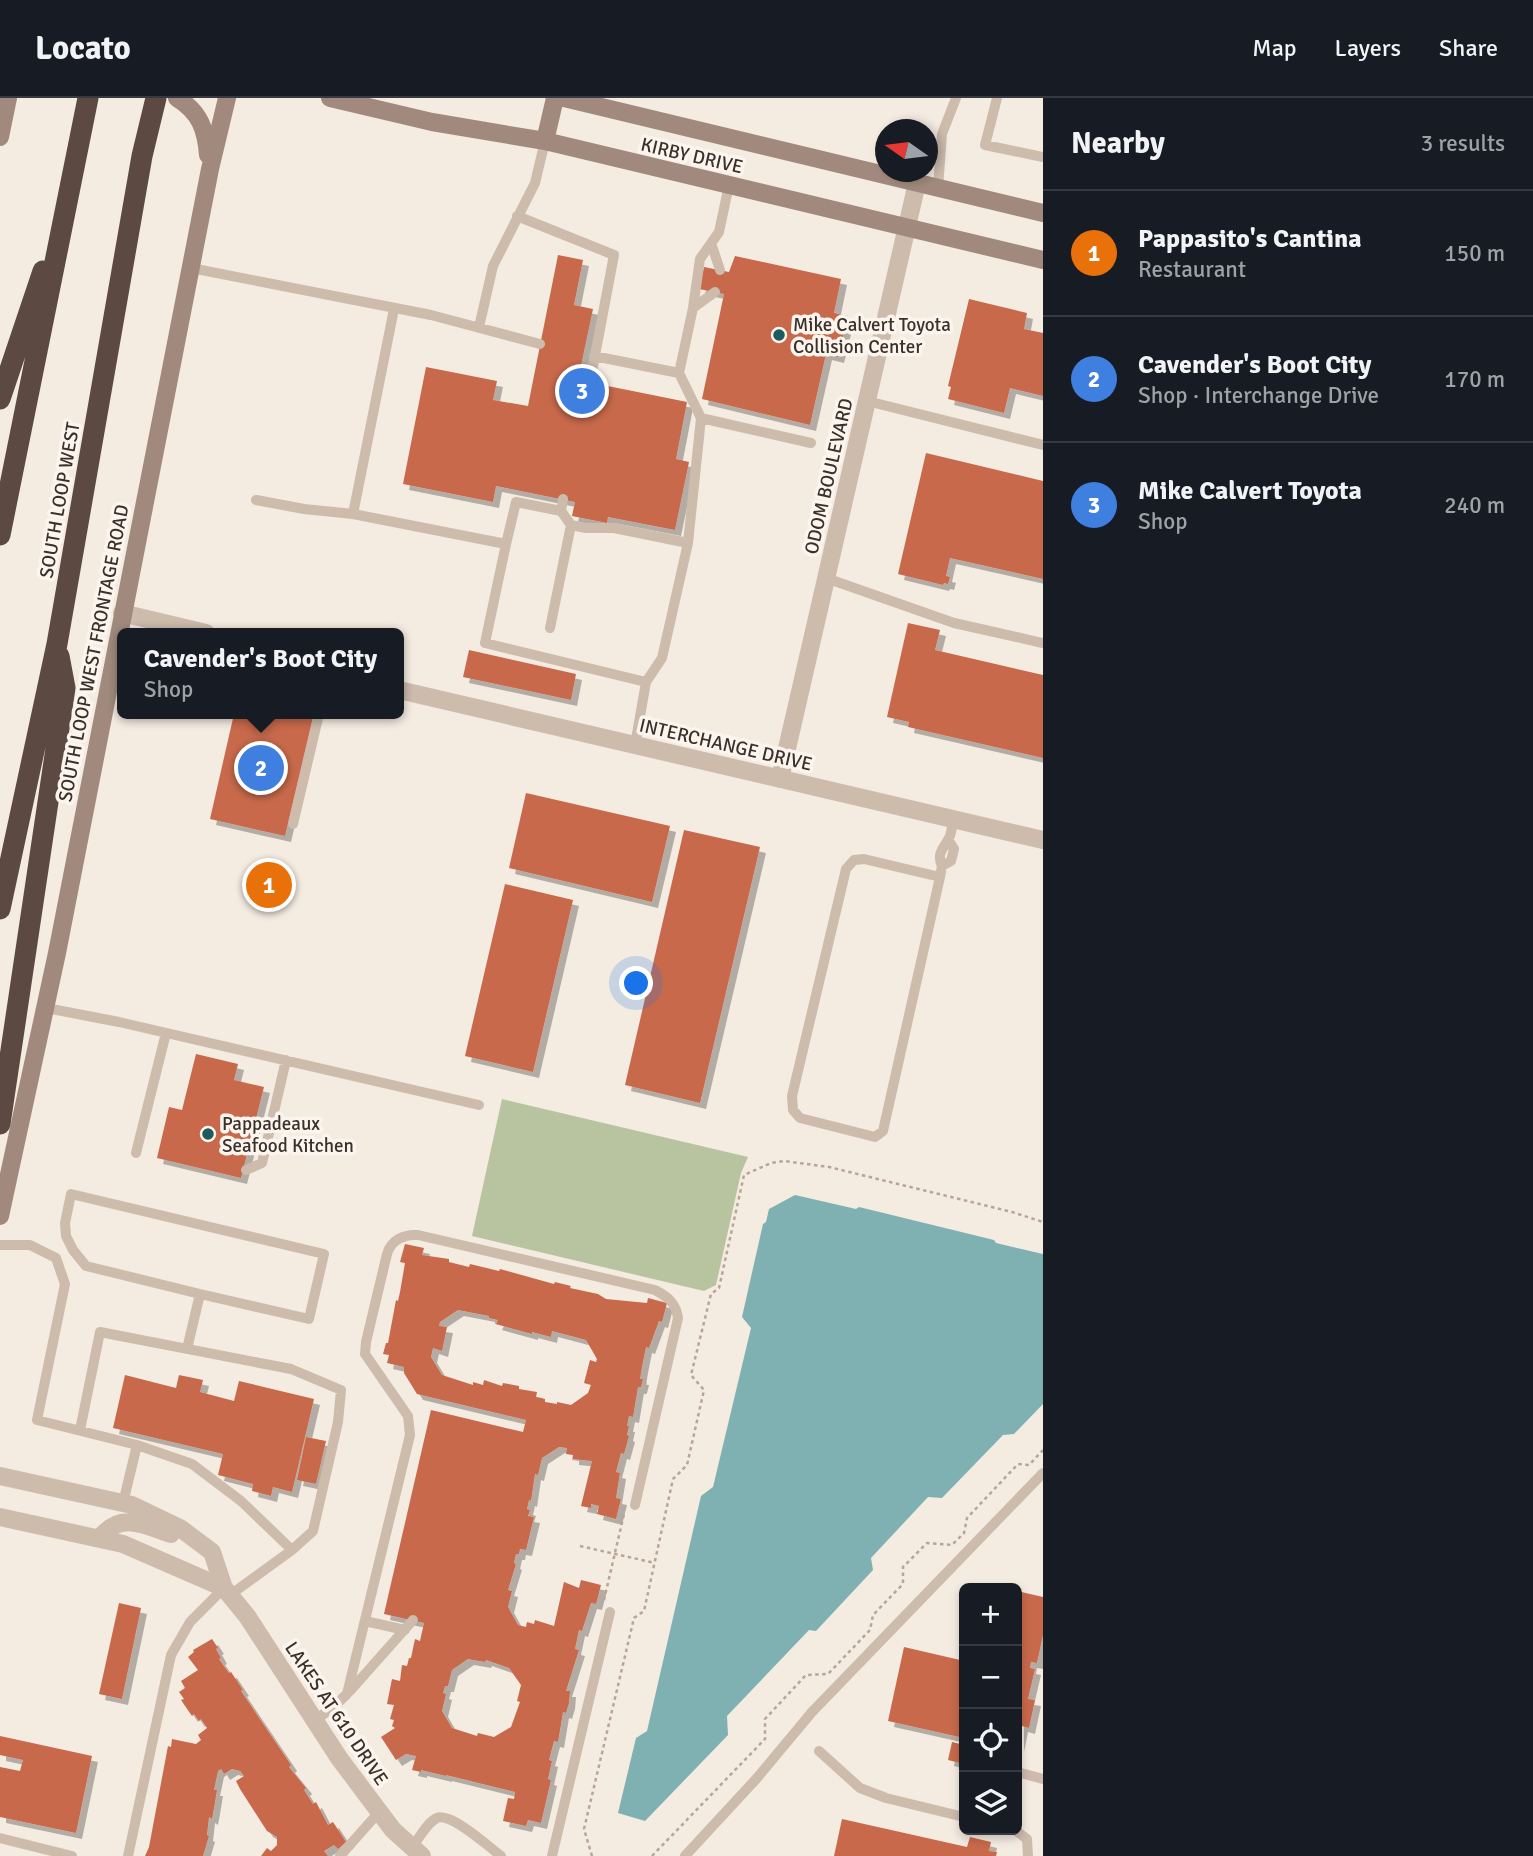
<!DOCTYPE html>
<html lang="en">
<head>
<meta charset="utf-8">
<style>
  :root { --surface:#171b24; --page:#20242c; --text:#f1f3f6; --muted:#9ea1a6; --line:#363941; --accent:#92aeb2 }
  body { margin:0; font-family:Signika,sans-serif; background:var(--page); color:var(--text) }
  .controls { position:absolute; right:21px; bottom:21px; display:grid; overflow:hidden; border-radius:10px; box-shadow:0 4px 10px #0003 }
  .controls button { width:63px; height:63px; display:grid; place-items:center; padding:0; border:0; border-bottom:2px solid var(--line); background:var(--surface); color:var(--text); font:35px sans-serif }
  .compass { position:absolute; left:875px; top:21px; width:63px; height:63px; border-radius:50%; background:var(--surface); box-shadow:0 4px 10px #0003; rotate:284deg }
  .you { position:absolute; left:637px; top:886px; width:24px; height:24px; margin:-18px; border:5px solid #fff; border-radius:50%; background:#1a73e8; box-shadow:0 0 0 10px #1a73e833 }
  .badge { display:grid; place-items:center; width:46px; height:46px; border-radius:50%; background:var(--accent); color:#fff; font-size:23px; font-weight:700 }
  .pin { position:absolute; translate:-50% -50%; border:4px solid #fff; box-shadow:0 2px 7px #0006 }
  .popup { position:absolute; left:117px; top:530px; width:287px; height:91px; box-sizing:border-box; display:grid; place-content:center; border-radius:10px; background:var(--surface); filter:drop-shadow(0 2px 5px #0005); font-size:23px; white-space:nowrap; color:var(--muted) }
  .popup b { font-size:26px; color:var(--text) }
  .popup::after { content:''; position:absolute; left:50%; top:100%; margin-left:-14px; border:14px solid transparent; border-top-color:var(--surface) }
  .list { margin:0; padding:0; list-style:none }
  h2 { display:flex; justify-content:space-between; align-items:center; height:91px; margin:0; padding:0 28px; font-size:30px }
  h2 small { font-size:23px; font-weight:400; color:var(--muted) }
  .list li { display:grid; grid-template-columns:46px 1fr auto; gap:21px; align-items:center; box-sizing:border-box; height:126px; padding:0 28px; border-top:2px solid var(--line) }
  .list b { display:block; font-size:26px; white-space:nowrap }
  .list p { margin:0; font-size:23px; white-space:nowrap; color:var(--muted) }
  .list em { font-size:23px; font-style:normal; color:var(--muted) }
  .icon { flex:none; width:38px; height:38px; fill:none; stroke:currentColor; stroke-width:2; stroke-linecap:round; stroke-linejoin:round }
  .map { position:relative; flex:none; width:1043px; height:1758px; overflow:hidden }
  header { display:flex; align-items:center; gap:42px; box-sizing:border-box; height:98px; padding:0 35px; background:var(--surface); border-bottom:2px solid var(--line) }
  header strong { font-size:33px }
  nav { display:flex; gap:38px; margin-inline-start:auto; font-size:24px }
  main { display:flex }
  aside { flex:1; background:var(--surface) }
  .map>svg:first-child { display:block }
  .green { fill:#b8c4a0 }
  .water { fill:#7fb0b2 }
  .building { fill:#c8694b; fill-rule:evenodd; filter:url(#shadow) }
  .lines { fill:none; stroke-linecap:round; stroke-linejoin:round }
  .path { stroke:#b9a596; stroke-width:2.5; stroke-dasharray:3.5 3.5; stroke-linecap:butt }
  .service { stroke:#cdbbac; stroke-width:10 }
  .minor { stroke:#cdbbac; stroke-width:18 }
  .secondary { stroke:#a18a7d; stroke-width:18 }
  .motorway { stroke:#5c4a42; stroke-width:21 }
  .poi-dot { fill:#1f5a5e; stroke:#fbf5ee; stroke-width:2.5 }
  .labels { text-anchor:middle; stroke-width:7; stroke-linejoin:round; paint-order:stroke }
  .street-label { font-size:19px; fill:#3b302b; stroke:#fbf5ee }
  .poi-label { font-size:19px; fill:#3b302b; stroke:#fbf5ee; text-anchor:start }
</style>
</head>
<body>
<header>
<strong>Locato</strong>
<nav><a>Map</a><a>Layers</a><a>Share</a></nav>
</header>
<main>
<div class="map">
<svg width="1043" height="1758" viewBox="0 0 1043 1758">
  <defs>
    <filter id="shadow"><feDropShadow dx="6" dy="6" stdDeviation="0" flood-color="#0004"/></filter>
  </defs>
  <rect width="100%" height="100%" fill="#f4ebe1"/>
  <path class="green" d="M 502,1001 L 748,1059 L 741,1075 L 716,1187 L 704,1193 L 472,1138 Z"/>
  <path class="water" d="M 795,1097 L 856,1111 L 859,1109 L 994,1142 L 996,1145 L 1043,1156 L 1043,1306 L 1014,1336 L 1003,1337 L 942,1400 L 928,1399 L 871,1460 L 873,1472 L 816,1533 L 809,1532 L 727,1618 L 728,1637 L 645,1723 L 618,1715 L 636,1640 L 647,1633 L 701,1398 L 713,1389 L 751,1230 L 742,1219 L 763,1126 L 766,1124 L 769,1111 Z"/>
  <path class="building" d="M 558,157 L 583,162 L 574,207 L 593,211 L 578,282 L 687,304 L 676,361 L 689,364 L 675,432 L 608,419 L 607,425 L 572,418 L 575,404 L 496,388 L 493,404 L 403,386 L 426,269 L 497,283 L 493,302 L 528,308 Z
    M 735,158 L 841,181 L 834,215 L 848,218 L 838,259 L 826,256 L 810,327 L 702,301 L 724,196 L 699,191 L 704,169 L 729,174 Z
    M 969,201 L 1027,215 L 1024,231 L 1043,235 L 1043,298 L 1010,290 L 1004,315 L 948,301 L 951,289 L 948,288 Z
    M 926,355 L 1043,383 L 1043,481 L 950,460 L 946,478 L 950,479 L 948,486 L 944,485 L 943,487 L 898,476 Z
    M 908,525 L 940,532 L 935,552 L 1043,577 L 1043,660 L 908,629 L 909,624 L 887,619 Z
    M 469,552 L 576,576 L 571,602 L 463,579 Z
    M 234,616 L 300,616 L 313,619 L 285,738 L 210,721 Z
    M 526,695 L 670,728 L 652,804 L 509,770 Z
    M 684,732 L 760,749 L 700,1005 L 625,987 Z
    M 505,786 L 573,802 L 533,974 L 465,958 Z
    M 196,956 L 238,966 L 234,982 L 264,989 L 241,1080 L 157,1060 L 169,1009 L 182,1012 Z
    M 405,1146 L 424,1150 L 422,1157 L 449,1161 L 449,1164 L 469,1169 L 470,1166 L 499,1173 L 500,1171 L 554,1186 L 555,1184 L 571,1188 L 570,1190 L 598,1196 L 606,1201 L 647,1205 L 648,1200 L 667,1205 L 662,1224 L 659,1223 L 649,1250 L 646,1249 L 642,1269 L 640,1281 L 643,1281 L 641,1289 L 638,1289 L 633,1319 L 629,1318 L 627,1328 L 629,1328 L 627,1337 L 629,1338 L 624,1356 L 621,1355 L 616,1374 L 620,1375 L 616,1400 L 621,1401 L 616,1421 L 597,1416 L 599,1408 L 591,1406 L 591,1410 L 581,1408 L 592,1363 L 573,1361 L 573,1357 L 566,1356 L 567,1350 L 559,1349 L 542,1360 L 538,1377 L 535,1376 L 531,1403 L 529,1402 L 527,1411 L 530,1412 L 528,1418 L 534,1419 L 526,1452 L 520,1451 L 519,1456 L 516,1456 L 514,1465 L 516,1466 L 508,1492 L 512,1493 L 508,1509 L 518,1527 L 526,1529 L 527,1524 L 534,1526 L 535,1522 L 554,1528 L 564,1484 L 579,1490 L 581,1482 L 601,1487 L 596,1506 L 591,1505 L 582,1533 L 579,1532 L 575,1551 L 579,1552 L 566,1593 L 570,1593 L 569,1605 L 566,1615 L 563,1614 L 558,1644 L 554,1643 L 549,1662 L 552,1663 L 548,1681 L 551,1682 L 541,1725 L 528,1722 L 526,1728 L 503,1723 L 508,1700 L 514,1701 L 515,1694 L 446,1677 L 446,1678 L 421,1672 L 421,1674 L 412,1672 L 416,1658 L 406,1656 L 396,1662 L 381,1639 L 395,1630 L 392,1628 L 394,1622 L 390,1621 L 394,1607 L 387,1606 L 392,1581 L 400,1583 L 402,1567 L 407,1568 L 409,1560 L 411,1560 L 415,1541 L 420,1543 L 424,1525 L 384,1516 L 431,1312 L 523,1334 L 526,1322 L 417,1296 L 404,1275 L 404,1269 L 387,1265 L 389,1257 L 383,1256 L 386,1245 L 388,1245 L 396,1202 L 398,1203 L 400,1194 L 405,1165 L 400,1164 ZM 458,1212 L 489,1218 L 489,1220 L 498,1222 L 496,1226 L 532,1236 L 532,1234 L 551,1239 L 552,1233 L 586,1242 L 597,1261 L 596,1264 L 590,1262 L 584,1285 L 591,1287 L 588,1295 L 571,1307 L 557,1304 L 557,1306 L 545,1304 L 545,1301 L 536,1299 L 537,1294 L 519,1291 L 519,1288 L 503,1285 L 502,1288 L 484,1282 L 483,1287 L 473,1284 L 473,1287 L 442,1277 L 431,1259 L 433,1250 L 442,1253 L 447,1229 L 439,1228 L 440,1224 ZM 468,1561 L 485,1564 L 486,1562 L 509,1570 L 521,1587 L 517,1603 L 520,1604 L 511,1629 L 494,1639 L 478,1635 L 477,1638 L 452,1630 L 442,1613 L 446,1596 L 443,1595 L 445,1588 L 448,1588 L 452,1572 Z
    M 125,1277 L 176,1290 L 179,1277 L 203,1282 L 200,1294 L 234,1303 L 239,1283 L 314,1301 L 292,1394 L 273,1389 L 271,1398 L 252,1393 L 253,1386 L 218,1377 L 223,1356 L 113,1330 Z
    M 306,1339 L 326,1343 L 316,1386 L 297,1382 Z
    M 1017,1493 L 1043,1499 L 1043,1537 L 1037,1565 L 1031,1564 L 1030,1570 L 1035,1571 L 1028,1601 L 1035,1602 L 1029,1630 L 1022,1628 L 1018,1648 Z
    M 119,1505 L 141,1510 L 122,1601 L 99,1596 Z
    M 212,1541 L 218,1550 L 216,1551 L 221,1560 L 219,1561 L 229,1575 L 231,1574 L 243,1592 L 241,1593 L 291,1667 L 289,1669 L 306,1690 L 304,1692 L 313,1706 L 316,1704 L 328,1727 L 333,1724 L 346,1744 L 338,1751 L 334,1747 L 324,1753 L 328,1758 L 261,1758 L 267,1750 L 271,1753 L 277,1747 L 277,1739 L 267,1733 L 240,1691 L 236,1683 L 244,1678 L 240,1673 L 232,1671 L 224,1676 L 221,1671 L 218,1673 L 214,1692 L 217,1692 L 214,1710 L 212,1721 L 209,1719 L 207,1737 L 209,1738 L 203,1758 L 145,1758 L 149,1749 L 168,1648 L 171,1649 L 172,1641 L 196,1646 L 201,1642 L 198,1637 L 207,1630 L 201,1621 L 199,1623 L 194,1616 L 192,1618 L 181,1602 L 184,1601 L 179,1594 L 185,1590 L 181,1583 L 198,1572 L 188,1559 L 194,1554 L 193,1552 Z
    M 963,1546 L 964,1640 L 888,1623 L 904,1549 L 960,1562 Z
    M 0,1638 L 92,1658 L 76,1735 L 0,1719 L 0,1669 L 20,1673 L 23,1662 L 0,1657 Z
    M 952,1644 L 964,1647 L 964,1666 L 948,1662 Z
    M 842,1721 L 967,1749 L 970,1739 L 991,1744 L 989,1753 L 997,1754 L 996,1758 L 834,1758 Z"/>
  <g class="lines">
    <path class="path" d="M 643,1285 L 648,1285 L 645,1296
      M 580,1448 L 655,1465
      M 604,1502 L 624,1416
      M 592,1758 L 584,1731 L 634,1520 L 644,1513 L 673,1381 L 687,1367 L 704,1292 L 691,1277 L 711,1196 L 719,1190 L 744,1077 L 771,1065 L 784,1063 L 829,1069 L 1012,1114 L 1043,1124
      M 652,1758 L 765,1641 L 765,1621 L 806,1577 L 828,1576 L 870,1532 L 873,1517 L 903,1486 L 903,1469 L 927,1445 L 952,1447 L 964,1435 L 967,1420 L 1018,1366 L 1029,1367 L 1043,1352"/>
    <path class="service" d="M 997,0 L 985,47 L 1043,59
      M 938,90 L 942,36 L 956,0
      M 517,118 L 614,157 L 590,284
      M 711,145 L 720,172
      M 191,170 L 431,217 L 540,246
      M 693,210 L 715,194
      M 394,211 L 353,416 L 506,446 L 485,545 L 646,584
      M 479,229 L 493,168 L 535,85 L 545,43
      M 594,258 L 679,275
      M 867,303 L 1043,347
      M 701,320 L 811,345
      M 256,402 L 304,411 L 353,416
      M 561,413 L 563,401
      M 506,446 L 516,404 L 561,413 L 571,427 L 586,430 L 614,430 L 688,445
      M 826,480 L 954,525 L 1043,545
      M 550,530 L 571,427
      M 635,647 L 646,584 L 662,560 L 688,445 L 701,320 L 679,275 L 693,210 L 700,161 L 719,134 L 729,87
      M 293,726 L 319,616
      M 949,743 L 954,751 L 951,763 L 942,768 C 936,755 944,750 949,740 C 952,735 952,727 953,721
      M 940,779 L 864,761 L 854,762 L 846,771 L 792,998 L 793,1012 L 800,1020 L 875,1039 L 883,1033 L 940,779 L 942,768
      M 46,910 L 119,924 L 479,1007
      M 136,1055 L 166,935
      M 246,1072 L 262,1065 L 286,962
      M 0,1147 L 30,1147 L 56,1160 L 65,1186 L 37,1322 L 137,1347 L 123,1405
      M 187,1251 L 200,1196 L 86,1168 L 73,1152 L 66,1138 L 65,1125 L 71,1096 L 324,1156 L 309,1221 L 200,1196
      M 80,1332 L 100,1234 L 291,1271 L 341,1292 L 338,1324 L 313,1433 L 292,1452
      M 137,1347 L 192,1366 L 241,1403 L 292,1452 L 230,1497
      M 365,1523 L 405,1532
      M 350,1593 L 413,1522
      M 313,1623 L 330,1612 L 347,1596 L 410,1337 L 408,1318 L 365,1256 L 366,1244 L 387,1156 C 391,1142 404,1136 418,1137 L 655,1192 C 668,1199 676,1205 678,1220 L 635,1407
      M 819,1653 L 860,1690 L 886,1700 L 964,1719
      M 1017,1674 L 1043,1681
      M 1015,1732 L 1027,1741 L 1028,1758
      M 0,1740 L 72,1758
      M 412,1749 C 419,1741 427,1724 437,1720 C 451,1714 489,1749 501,1758
      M 128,1758 L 171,1557 L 190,1524 L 224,1490
      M 340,1758 L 379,1714
      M 552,1758 L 610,1514
      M 685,1758 L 757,1680 L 812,1614 L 1043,1375"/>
    <path class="minor" d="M 122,515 L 206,535
      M 399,592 L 1043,742
      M 780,681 L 917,85
      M 0,1378 L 132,1407 L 180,1430 L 212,1454 L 224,1490 L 247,1518 L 339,1660 L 393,1732 L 422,1758
      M 0,1419 L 123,1446 L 224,1490
      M 100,1440 C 120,1413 144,1427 171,1436"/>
    <path class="secondary" d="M 177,0 C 200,14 206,32 208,57
      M 330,0 L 432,24 L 545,43 L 1043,162
      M 564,0 L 1043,115
      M 0,39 L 8,0
      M 545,43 L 555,0
      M 0,1118 L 57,855 L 210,71 L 227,0"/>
    <path class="motorway" d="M 0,301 L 43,173
      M 0,437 L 88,0
      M 0,811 L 57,546 L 142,58 L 156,0
      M 0,1026 L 65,590 L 59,558"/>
  </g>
  <g class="poi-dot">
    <circle cx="779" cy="237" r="7"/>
    <circle cx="208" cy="1036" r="7"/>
  </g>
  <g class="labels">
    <g class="street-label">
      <text transform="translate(692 57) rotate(13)" y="7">KIRBY DRIVE</text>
      <text transform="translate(828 378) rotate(-77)" y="7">ODOM BOULEVARD</text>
      <text transform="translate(59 402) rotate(-80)" y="7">SOUTH LOOP WEST</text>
      <text transform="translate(93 555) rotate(-79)" y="7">SOUTH LOOP WEST FRONTAGE ROAD</text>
      <text transform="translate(726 646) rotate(13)" y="7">INTERCHANGE DRIVE</text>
      <text transform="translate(337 1615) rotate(56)" y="7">LAKES AT 610 DRIVE</text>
    </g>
    <g class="poi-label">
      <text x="793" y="233">Mike Calvert Toyota<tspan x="793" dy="22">Collision Center</tspan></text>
      <text x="222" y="1032">Pappadeaux<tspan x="222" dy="22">Seafood Kitchen</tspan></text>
    </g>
  </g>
</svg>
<div class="controls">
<button>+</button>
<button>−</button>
<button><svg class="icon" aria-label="locate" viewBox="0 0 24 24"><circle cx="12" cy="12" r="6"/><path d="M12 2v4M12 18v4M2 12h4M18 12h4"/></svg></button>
<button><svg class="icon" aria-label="layers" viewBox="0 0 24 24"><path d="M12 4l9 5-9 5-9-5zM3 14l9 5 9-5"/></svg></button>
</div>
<svg class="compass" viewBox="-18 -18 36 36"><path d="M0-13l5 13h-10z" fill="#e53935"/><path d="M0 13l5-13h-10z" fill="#9ea1a6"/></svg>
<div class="you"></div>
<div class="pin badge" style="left:269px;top:787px;background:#e8710a">1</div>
<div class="pin badge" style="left:261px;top:670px;background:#3f7fe0">2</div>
<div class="popup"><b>Cavender's Boot City</b>Shop</div>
<div class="pin badge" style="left:582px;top:293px;background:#3f7fe0">3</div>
</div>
<aside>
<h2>Nearby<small>3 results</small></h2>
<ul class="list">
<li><span class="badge" style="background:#e8710a">1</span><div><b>Pappasito's Cantina</b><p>Restaurant</p></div><em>150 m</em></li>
<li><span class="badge" style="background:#3f7fe0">2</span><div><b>Cavender's Boot City</b><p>Shop · Interchange Drive</p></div><em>170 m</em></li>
<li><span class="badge" style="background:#3f7fe0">3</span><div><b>Mike Calvert Toyota</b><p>Shop</p></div><em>240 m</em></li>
</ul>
</aside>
</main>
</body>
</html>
